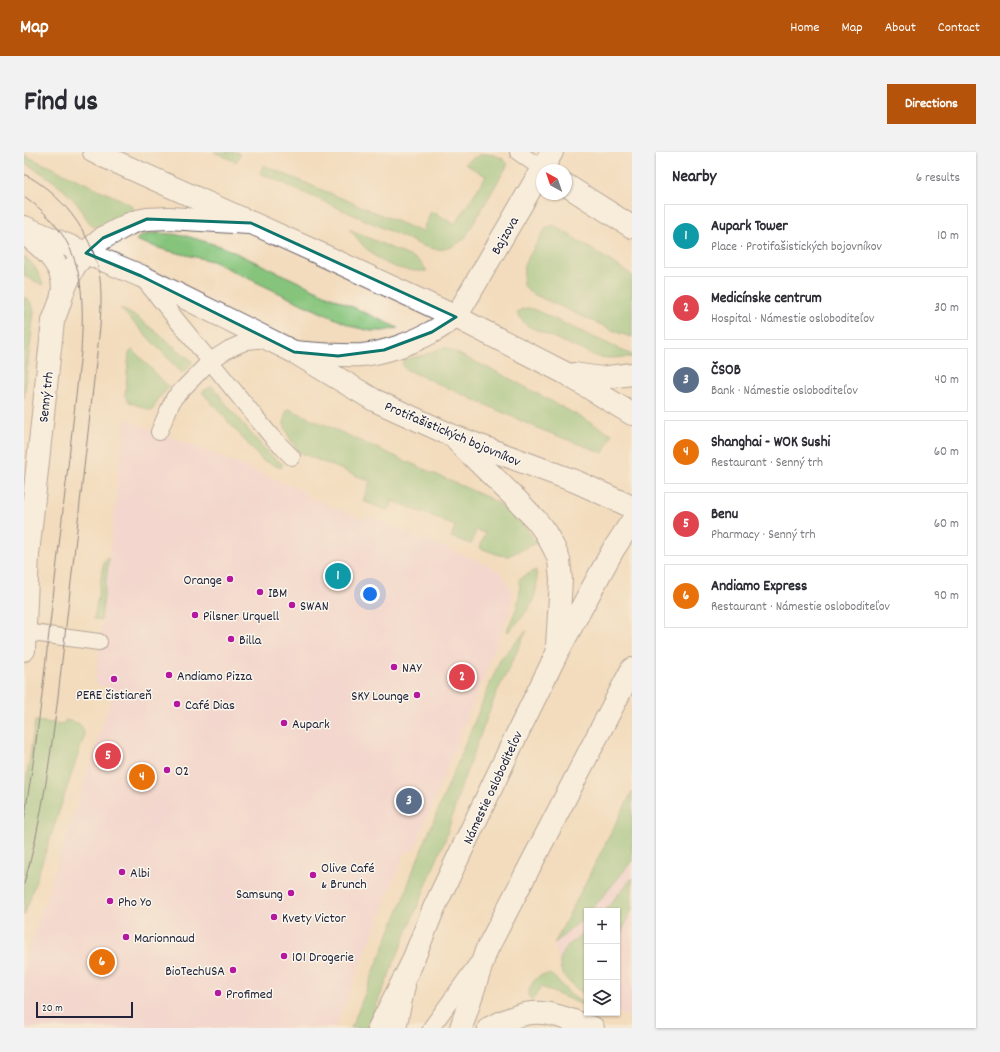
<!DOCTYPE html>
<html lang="en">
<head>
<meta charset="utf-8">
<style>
  :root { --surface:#fff; --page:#f2f2f3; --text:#2b2b33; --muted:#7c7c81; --line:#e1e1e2; --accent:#b45309 }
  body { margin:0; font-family:Dekko,sans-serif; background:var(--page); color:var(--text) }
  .controls { position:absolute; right:12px; bottom:12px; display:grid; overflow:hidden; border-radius:0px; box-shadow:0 1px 3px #0004 }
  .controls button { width:36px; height:36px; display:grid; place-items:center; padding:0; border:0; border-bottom:1px solid var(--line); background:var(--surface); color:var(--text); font:20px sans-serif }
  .compass { position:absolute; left:512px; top:12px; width:36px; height:36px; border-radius:50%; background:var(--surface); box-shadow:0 1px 3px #0004; rotate:320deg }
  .scale { position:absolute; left:12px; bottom:10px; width:97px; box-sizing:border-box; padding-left:4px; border:2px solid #22223b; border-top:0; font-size:11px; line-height:14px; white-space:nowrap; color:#22223b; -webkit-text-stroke:3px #fbf7ec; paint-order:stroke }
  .you { position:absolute; left:346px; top:442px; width:14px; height:14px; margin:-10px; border:3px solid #fff; border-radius:50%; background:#1a73e8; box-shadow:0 0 0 6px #1a73e833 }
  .badge { display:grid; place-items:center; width:26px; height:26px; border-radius:50%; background:var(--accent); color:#fff; font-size:13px; font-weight:700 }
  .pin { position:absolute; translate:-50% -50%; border:2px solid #fff; box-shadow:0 1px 4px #0006 }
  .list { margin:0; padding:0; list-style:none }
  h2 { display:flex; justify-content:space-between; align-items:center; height:52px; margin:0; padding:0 16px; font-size:17px }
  h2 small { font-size:13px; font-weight:400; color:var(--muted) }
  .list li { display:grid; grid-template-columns:26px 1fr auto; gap:12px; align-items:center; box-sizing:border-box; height:64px; margin:0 8px 8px; padding:0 8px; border:1px solid var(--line); border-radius:0px }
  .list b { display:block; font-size:15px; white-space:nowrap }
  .list p { margin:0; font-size:13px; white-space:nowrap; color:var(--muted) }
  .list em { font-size:13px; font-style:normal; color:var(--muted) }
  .icon { flex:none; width:22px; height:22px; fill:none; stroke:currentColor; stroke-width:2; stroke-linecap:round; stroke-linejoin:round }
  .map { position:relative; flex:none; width:608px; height:876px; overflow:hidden; border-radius:0px }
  header { display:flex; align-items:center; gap:24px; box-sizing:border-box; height:56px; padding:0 20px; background:var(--accent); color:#fff }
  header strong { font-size:19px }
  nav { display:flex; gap:22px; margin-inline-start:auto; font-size:14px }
  .intro { display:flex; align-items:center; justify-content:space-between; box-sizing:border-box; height:96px; padding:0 24px }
  h1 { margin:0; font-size:28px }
  .button { padding:10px 18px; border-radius:0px; background:var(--accent); color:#fff; font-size:14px; font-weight:700 }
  main { display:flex; gap:24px; padding:0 24px }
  aside { flex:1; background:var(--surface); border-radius:0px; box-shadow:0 1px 3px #0004 }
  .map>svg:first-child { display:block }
  .built { fill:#f3cfe0 }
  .green { fill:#86c47b; stroke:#54735b }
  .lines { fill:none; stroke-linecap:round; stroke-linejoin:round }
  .lane-casing { stroke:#6b6368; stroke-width:18 }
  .street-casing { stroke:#6b6368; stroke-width:24 }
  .secondary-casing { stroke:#6b6368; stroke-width:24 }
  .lane { stroke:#fff; stroke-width:16 }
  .street { stroke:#fff; stroke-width:22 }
  .secondary { stroke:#fff; stroke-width:22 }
  .tram { stroke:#22223b; stroke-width:1 }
  .marked { fill:none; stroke:#0f766e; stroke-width:3; stroke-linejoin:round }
  .poi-dot { fill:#b5179e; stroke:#fbf7ec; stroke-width:1.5 }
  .labels { text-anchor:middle; stroke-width:3; stroke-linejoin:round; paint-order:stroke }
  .street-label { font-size:14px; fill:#22223b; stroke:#fbf7ec }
  .poi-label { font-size:14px; fill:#22223b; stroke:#fbf7ec; text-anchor:start }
</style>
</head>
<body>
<header>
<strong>Map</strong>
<nav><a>Home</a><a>Map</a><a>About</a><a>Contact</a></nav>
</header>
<div class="intro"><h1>Find us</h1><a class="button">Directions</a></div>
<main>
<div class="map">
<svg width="608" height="876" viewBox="0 0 608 876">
  <rect width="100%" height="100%" fill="#fbf7ec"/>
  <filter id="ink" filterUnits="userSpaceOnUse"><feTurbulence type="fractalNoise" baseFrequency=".025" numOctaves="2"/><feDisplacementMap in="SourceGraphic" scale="8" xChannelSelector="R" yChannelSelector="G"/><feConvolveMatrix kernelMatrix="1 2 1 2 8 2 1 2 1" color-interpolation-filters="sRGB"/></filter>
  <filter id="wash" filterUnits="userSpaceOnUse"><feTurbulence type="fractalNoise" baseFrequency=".012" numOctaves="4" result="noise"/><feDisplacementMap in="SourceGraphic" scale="16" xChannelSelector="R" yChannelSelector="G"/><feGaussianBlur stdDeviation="0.9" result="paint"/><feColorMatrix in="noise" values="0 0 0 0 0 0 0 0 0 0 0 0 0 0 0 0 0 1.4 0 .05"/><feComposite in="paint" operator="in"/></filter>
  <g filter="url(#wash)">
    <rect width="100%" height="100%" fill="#f3dcbd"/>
    <path class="built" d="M 101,267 L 281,339 L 279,343 L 342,368 L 343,364 L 464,413 L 475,419 L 483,429 L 487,438 L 488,450 L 485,462 L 389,700 L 382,697 L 364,741 L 361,752 L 311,876 L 0,876 L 0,813 L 90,539 L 71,531 Z
      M 608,640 L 608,866 L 593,860 L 593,759 L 563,759 L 563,844 L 541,827 L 538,822 L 530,792 Z"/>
    <path class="green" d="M 190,0 L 213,0 L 216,3 L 212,10 Z
      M 459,2 C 469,2 477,4 484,12 L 441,86 C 427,98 416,100 399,94 L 236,21 L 239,13 L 398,80 L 407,59 L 431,72 L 462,24 L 441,12 C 447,7 452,4 459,2 Z
      M 0,3 L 100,49 L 107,53 L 109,58 L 108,59 C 103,61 75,76 72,75 C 65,74 58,58 53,52 C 39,35 20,21 0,11 Z
      M 527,73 L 533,75 L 608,123 L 608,185 L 595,181 L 511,143 L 505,140 L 499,132 L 500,113 L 518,82 L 522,76 Z
      M 325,77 L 394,108 L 399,113 L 403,119 C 382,120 362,115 346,100 C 338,94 332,84 325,77 Z
      M 133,81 L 159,83 L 199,95 L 374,176 L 359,179 L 347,179 L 330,175 L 278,152 L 188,109 L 141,98 L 114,89 L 112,88 C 117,82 125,82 133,81 Z
      M 0,104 C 10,112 15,121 19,133 L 0,124 Z
      M 0,145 C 7,148 9,153 10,160 L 0,246 Z
      M 96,156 L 113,165 L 167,208 L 168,212 L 158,221 Z
      M 503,156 L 509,157 L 608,203 L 608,205 L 586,206 L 574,205 L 510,177 L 502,173 L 493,161 L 498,157 Z
      M 420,195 L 479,223 L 588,282 L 579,301 L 518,278 L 381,217 L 379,215 L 379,210 L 381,207 L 400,203 Z
      M 109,198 L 145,235 L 135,246 L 128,259 L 105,250 L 101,244 L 105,201 L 107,199 Z
      M 188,234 L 212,264 L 247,304 L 259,312 L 257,316 L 238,308 L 178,240 Z
      M 265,257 L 465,346 C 487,360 498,369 513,391 L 484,404 L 475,403 L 456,396 L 461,381 L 452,378 L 447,392 L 427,385 L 431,374 L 369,349 L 365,359 L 339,349 L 346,329 L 274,300 L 264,283 L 260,272 L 261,264 L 263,258 Z
      M 85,406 L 77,468 L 70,467 L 80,409 Z
      M 512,418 C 517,446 502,462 484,480 L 483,478 C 491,460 498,448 495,428 L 497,426 Z
      M 503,478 L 485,516 L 472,542 L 438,632 L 421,688 L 343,876 L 327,876 L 378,750 L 388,721 L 476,508 Z
      M 41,568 C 53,570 60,571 60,585 L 0,764 L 0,646 L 11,569 L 40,572 Z
      M 608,640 L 608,709 L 577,747 L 566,759 L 563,759 L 562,764 L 530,792 Z
      M 608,726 L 608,757 L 593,791 L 593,759 L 580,759 Z
      M 563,776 L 563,844 C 547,833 527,819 540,798 Z
      M 525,822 L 530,825 L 547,843 L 563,854 L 563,855 L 517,835 L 508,849 C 508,849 505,844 505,843 C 504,836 511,825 518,823 C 519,823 523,823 525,822 Z"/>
  </g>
  <g filter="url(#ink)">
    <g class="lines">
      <g class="lane-casing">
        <path id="lane" d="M 494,0 L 518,17
          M 121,129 L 247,284 L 268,305
          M 135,280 L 144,259 L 150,246 L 186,209 L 205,197 L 223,189 L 243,187
          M 1,480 L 75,490
          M 374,876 L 383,834
          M 407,876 L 453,812"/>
      </g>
      <g class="street-casing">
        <path id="street" d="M 542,33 L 608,75
          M 0,81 C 19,96 44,115 38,143 C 36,152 32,161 29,169 L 4,402 L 0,498
          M 38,142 L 48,119 L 52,112 L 67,96 L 79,86 L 105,72 L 113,69 L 123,67 L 145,66 L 225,71
          M 270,200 C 293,202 315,204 338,203 C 360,201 388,191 408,180 C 416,176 424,170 432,165 L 528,0
          M 465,876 C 482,868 500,859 518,861 C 534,862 554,871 569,876"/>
      </g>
      <g class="secondary-casing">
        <path id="secondary" d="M 70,0 L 288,98 L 432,165 L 541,221 L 608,262
          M 0,75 L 117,124 L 270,200 L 350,248 L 427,283 L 553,330 L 608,355
          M 550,222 L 577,226 L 608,222
          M 434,290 L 493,348 L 513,369 L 521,380 L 530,396 L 535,408 L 537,428 L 533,494
          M 355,876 L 387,813 L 410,756 L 492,584 L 533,501 L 589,398 L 608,369
          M 437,876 L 462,799 L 608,517"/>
      </g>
      <use href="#lane" class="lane"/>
      <use href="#street" class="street"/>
      <use href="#secondary" class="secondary"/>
      <path class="tram" d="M 0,22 C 36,40 67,80 75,120 C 78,138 77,156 76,175 L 33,553 C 25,613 17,674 0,732
        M 0,44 C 59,87 61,132 57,200 L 17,551 L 10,605 L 0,668"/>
    </g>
  </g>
  <path d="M0 0H608V876H0ZM 123,67 L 227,71 L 432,165 L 408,180 L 360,198 L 314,204 L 270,200 L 117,124 L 62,101 L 79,86 Z" fill="#f3dcbd" fill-opacity=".55" fill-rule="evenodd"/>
  <path class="marked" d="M 123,67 L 227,71 L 432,165 L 408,180 L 360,198 L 314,204 L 270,200 L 117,124 L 62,101 L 79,86 Z"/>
  <g class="poi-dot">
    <circle cx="206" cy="427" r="4"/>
    <circle cx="236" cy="440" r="4"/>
    <circle cx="268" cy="453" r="4"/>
    <circle cx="171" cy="463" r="4"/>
    <circle cx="207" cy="487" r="4"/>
    <circle cx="370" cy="515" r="4"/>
    <circle cx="145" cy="523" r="4"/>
    <circle cx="90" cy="527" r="4"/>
    <circle cx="393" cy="543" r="4"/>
    <circle cx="153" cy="552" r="4"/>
    <circle cx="260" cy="571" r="4"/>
    <circle cx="143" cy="618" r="4"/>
    <circle cx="98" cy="720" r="4"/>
    <circle cx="289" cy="723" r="4"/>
    <circle cx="267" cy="741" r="4"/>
    <circle cx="86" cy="749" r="4"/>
    <circle cx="250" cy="765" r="4"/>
    <circle cx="102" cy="785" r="4"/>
    <circle cx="260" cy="804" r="4"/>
    <circle cx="209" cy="818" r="4"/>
    <circle cx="194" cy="841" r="4"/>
  </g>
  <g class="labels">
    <g class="street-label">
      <text transform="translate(480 83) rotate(-60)" y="5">Bajzova</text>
      <text transform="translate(21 245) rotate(-84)" y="5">Senný trh</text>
      <text transform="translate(429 281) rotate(23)" y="5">Protifašistických bojovníkov</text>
      <text transform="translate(468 635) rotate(-65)" y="5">Námestie osloboditeľov</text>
    </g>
    <g class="poi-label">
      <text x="198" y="432" text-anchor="end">Orange</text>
      <text x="244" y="445">IBM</text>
      <text x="276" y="458">SWAN</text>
      <text x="179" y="468">Pilsner Urquell</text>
      <text x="215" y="492">Billa</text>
      <text x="378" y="520">NAY</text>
      <text x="153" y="528">Andiamo Pizza</text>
      <text x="90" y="547" text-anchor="middle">PERE čistiareň</text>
      <text x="385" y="548" text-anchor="end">SKY Lounge</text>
      <text x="161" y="557">Café Dias</text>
      <text x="268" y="576">Aupark</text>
      <text x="151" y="623">O2</text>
      <text x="297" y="720">Olive Café<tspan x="297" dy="16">&amp; Brunch</tspan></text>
      <text x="106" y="725">Albi</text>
      <text x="259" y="746" text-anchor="end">Samsung</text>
      <text x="94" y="754">Pho Yo</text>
      <text x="258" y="770">Kvety Victor</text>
      <text x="110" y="790">Marionnaud</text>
      <text x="268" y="809">101 Drogerie</text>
      <text x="201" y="823" text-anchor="end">BioTechUSA</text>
      <text x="202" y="846">Profimed</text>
    </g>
  </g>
</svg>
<div class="controls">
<button>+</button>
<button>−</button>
<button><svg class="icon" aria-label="layers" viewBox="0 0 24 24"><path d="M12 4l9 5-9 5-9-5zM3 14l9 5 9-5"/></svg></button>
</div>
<svg class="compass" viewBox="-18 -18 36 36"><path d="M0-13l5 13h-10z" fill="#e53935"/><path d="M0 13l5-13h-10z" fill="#7c7c81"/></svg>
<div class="scale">20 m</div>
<div class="you"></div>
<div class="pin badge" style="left:314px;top:424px;background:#0f9aa8">1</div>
<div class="pin badge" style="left:438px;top:525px;background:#e0444e">2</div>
<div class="pin badge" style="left:385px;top:649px;background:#5c6f8a">3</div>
<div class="pin badge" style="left:118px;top:625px;background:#e8710a">4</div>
<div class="pin badge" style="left:84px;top:604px;background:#e0444e">5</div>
<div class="pin badge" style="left:78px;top:810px;background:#e8710a">6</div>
</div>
<aside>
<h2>Nearby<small>6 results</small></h2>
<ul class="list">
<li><span class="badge" style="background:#0f9aa8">1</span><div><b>Aupark Tower</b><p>Place · Protifašistických bojovníkov</p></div><em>10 m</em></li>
<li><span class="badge" style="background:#e0444e">2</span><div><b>Medicínske centrum</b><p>Hospital · Námestie osloboditeľov</p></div><em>30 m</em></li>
<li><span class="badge" style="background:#5c6f8a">3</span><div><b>ČSOB</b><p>Bank · Námestie osloboditeľov</p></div><em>40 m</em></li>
<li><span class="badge" style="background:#e8710a">4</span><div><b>Shanghai - WOK Sushi</b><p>Restaurant · Senný trh</p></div><em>60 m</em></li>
<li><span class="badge" style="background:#e0444e">5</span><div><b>Benu</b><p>Pharmacy · Senný trh</p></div><em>60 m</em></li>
<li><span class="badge" style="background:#e8710a">6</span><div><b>Andiamo Express</b><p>Restaurant · Námestie osloboditeľov</p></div><em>90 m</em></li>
</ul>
</aside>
</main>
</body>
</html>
